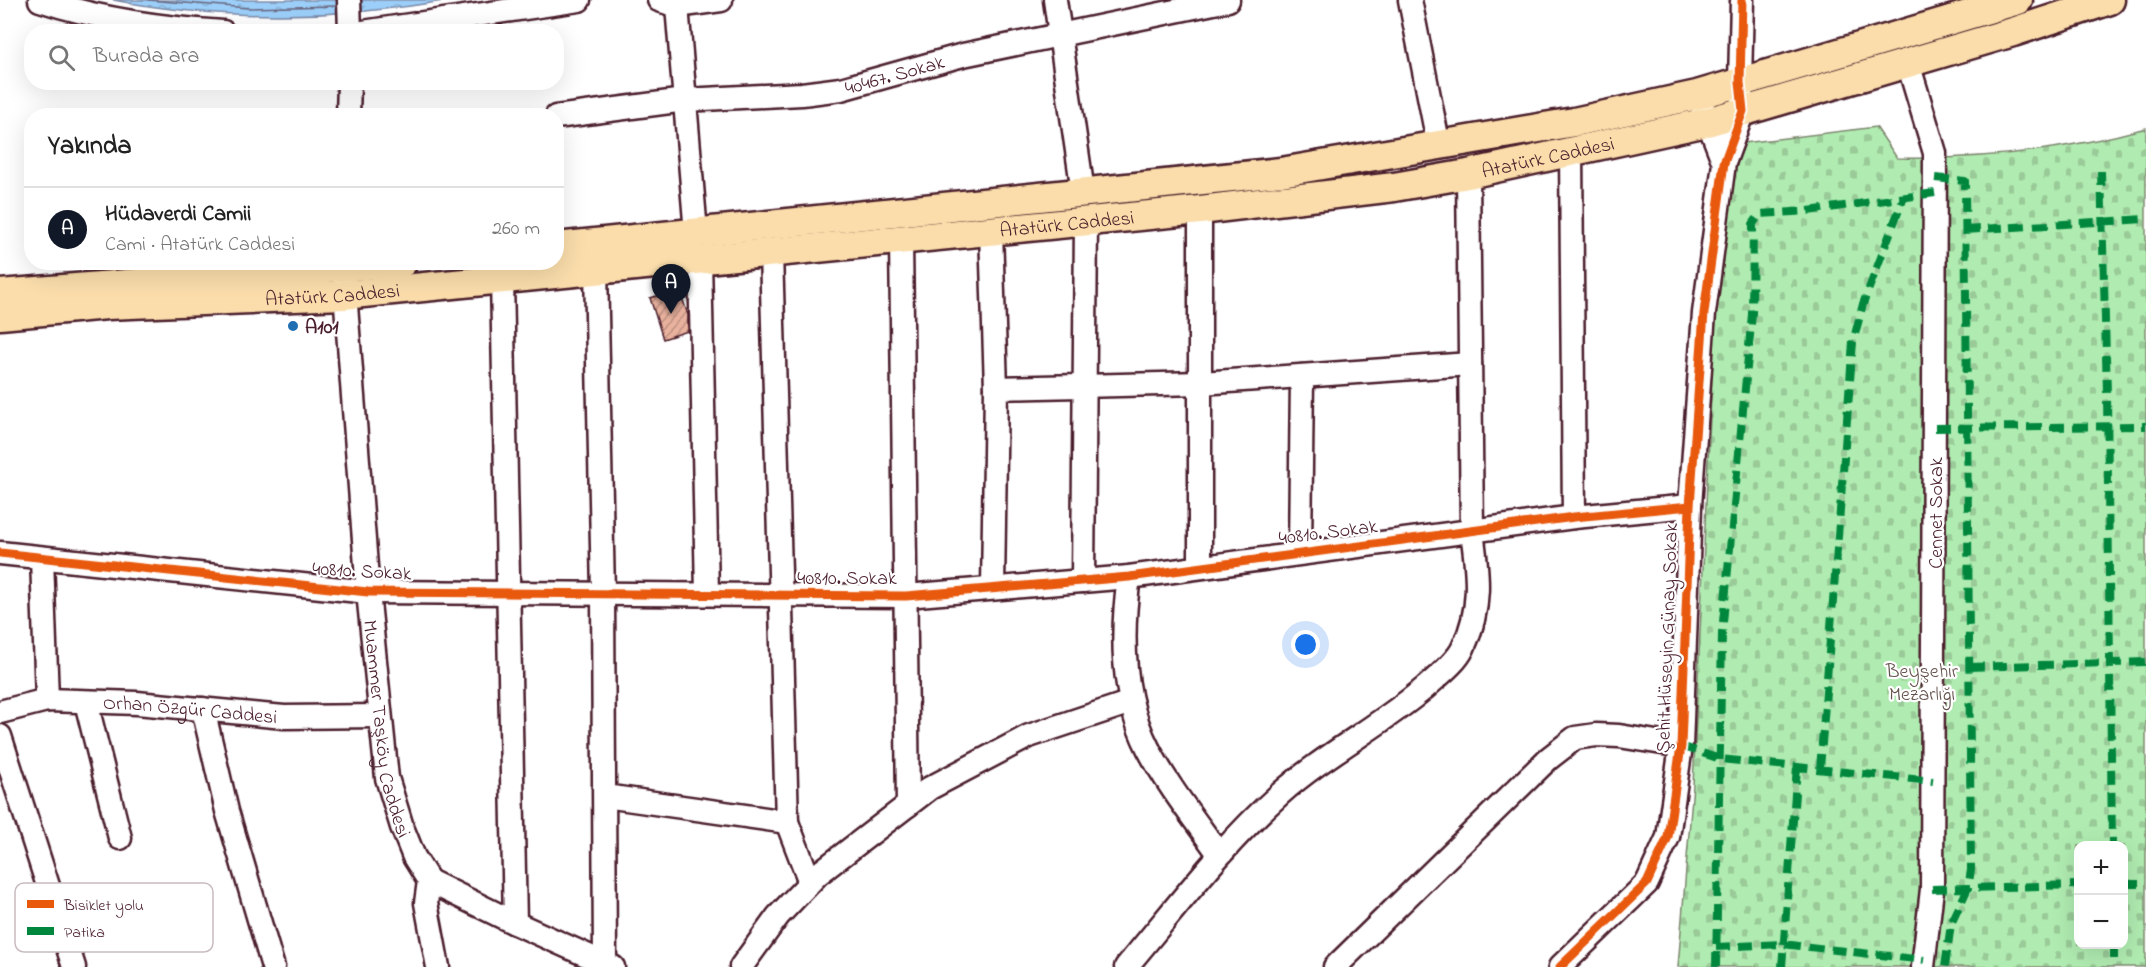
<!DOCTYPE html>
<html lang="tr">
<head>
<meta charset="utf-8">
<style>
  :root { --surface:#fff; --page:#f6f6f6; --text:#222; --muted:#767676; --line:#e0e0e0; --accent:#111827 }
  body { margin:0; font-family:"Indie Flower",sans-serif; background:var(--page); color:var(--text) }
  .controls { position:absolute; right:18px; bottom:18px; display:grid; overflow:hidden; border-radius:12px; box-shadow:0 6px 24px #0002 }
  .controls button { width:54px; height:54px; display:grid; place-items:center; padding:0; border:0; border-bottom:2px solid var(--line); background:var(--surface); color:var(--text); font:30px sans-serif }
  .you { position:absolute; left:1306px; top:645px; width:21px; height:21px; margin:-15px; border:4px solid #fff; border-radius:50%; background:#1a73e8; box-shadow:0 0 0 9px #1a73e833 }
  .badge { display:grid; place-items:center; width:39px; height:39px; border-radius:50%; background:var(--accent); color:#fff; font-size:20px; font-weight:700 }
  .pin { position:absolute; translate:-50% -50px; filter:drop-shadow(0 2px 3px #0008) }
  .pin::after { content:''; position:absolute; top:32px; width:21px; height:18px; background:inherit; clip-path:polygon(0 0,100% 0,50% 100%) }
  .list { margin:0; padding:0; list-style:none }
  h2 { display:flex; justify-content:space-between; align-items:center; height:78px; margin:0; padding:0 24px; font-size:26px }
  h2 small { font-size:20px; font-weight:400; color:var(--muted) }
  .list li { display:grid; grid-template-columns:39px 1fr auto; gap:18px; align-items:center; box-sizing:border-box; height:84px; padding:0 24px; border-top:2px solid var(--line) }
  .list b { display:block; font-size:22px; white-space:nowrap }
  .list p { margin:0; font-size:20px; white-space:nowrap; color:var(--muted) }
  .list em { font-size:20px; font-style:normal; color:var(--muted) }
  .icon { flex:none; width:33px; height:33px; fill:none; stroke:currentColor; stroke-width:2; stroke-linecap:round; stroke-linejoin:round }
  .map { position:relative; flex:none; width:2146px; height:967px; overflow:hidden }
  .search { position:absolute; background:var(--surface); box-shadow:0 6px 24px #0002; left:24px; top:24px; width:540px; height:66px; display:flex; align-items:center; gap:15px; box-sizing:border-box; padding:0 21px; border-radius:24px; color:var(--muted); font-size:22px }
  .panel { position:absolute; background:var(--surface); box-shadow:0 6px 24px #0002; left:24px; top:108px; width:540px; height:162px; border-radius:24px }
  .map>svg:first-child { display:block }
  .cemetery { fill:url(#cemetery-stones); stroke:#7d866e; stroke-width:1.5; fill-rule:evenodd }
  .water { fill:url(#water-ripples); stroke:#7b89a7; stroke-width:1.5 }
  .lines { fill:none; stroke-linecap:round; stroke-linejoin:round }
  .shore { stroke:#6a657d; stroke-width:1.5 }
  .building { fill:url(#building-hatch); stroke:#4a1f2b; stroke-width:1.5 }
  .minor-casing { stroke:#4a1f2b; stroke-width:27 }
  .major-casing { stroke:#4a1f2b; stroke-width:33 }
  .minor { stroke:#fff; stroke-width:22 }
  .major { stroke:#faddab; stroke-width:28 }
  .quiet { stroke:#00873e; stroke-width:8; stroke-dasharray:15 8; stroke-linecap:butt }
  .cycleway-casing { stroke:#fff; stroke-width:13 }
  .cycleway { stroke:#e8590c; stroke-width:9 }
  .poi-dot { fill:#1f6fb2; stroke:#fff; stroke-width:2 }
  .labels { text-anchor:middle; stroke-width:4.5; stroke-linejoin:round; paint-order:stroke }
  .street-label { font-size:20px; fill:#4a1f2b; stroke:#fff }
  .poi-label { font-size:20px; font-weight:bold; fill:#4a1f2b; stroke:#fff; text-anchor:start }
  .park-label { font-size:20px; fill:#64524c; stroke:#fff }
  .key { fill:#fff; stroke:#c9bcbf; stroke-width:1.5 }
  .key-label { font-size:16px; fill:#4a1f2b }
</style>
</head>
<body>
<div class="map">
<svg width="2146" height="967" viewBox="0 0 2146 967">
  <defs>
    <pattern id="cemetery-stones" width="16" height="16" patternUnits="userSpaceOnUse" patternTransform="scale(1.5)"><rect width="16" height="16" fill="#b0ecb1"/><path d="M2 7V4a2 2 0 0 1 4 0v3zM10 15v-3a2 2 0 0 1 4 0v3z" fill="#99ca98"/></pattern>
    <pattern id="water-ripples" width="26" height="14" patternUnits="userSpaceOnUse" patternTransform="scale(1.5)"><rect width="26" height="14" fill="#9bcff9"/><path d="M2 4q2-2 4 0t4 0M15 11q2-2 4 0t4 0" fill="none" stroke="#87b1d6"/></pattern>
    <pattern id="building-hatch" width="6" height="6" patternUnits="userSpaceOnUse" patternTransform="scale(1.5)"><rect width="6" height="6" fill="#e9b29e"/><path d="M-1 1l2-2M0 6l6-6M5 7l2-2" fill="none" stroke="#bf9081"/></pattern>
  </defs>
  <rect width="100%" height="100%" fill="#fff"/>
  <filter id="ink" filterUnits="userSpaceOnUse"><feTurbulence type="fractalNoise" baseFrequency=".0167" numOctaves="2"/><feDisplacementMap in="SourceGraphic" scale="12" xChannelSelector="R" yChannelSelector="G"/><feConvolveMatrix kernelMatrix="1 2 1 2 8 2 1 2 1" color-interpolation-filters="sRGB"/></filter>
  <g filter="url(#ink)">
    <path class="cemetery" d="M 1876,127 L 1897,158 C 1983,160 2063,151 2146,128 L 2146,967 L 1678,967 L 1693,785 L 1714,331 C 1711,275 1724,195 1744,143 ZM 2078,846 L 2124,846 L 2124,944 L 2078,944 Z"/>
    <path class="water" d="M 113,0 L 450,0 C 340,19 222,21 113,0 Z"/>
    <g class="lines">
      <path class="shore" d="M 148,0 L 248,8 L 336,6"/>
    </g>
    <path class="building" d="M 679,289 L 688,315 L 688,331 L 663,339 L 650,298 Z"/>
    <g class="lines">
      <g class="minor-casing">
        <g id="minor">
          <path d="M 40,0 C 98,19 162,28 223,32"/>
          <path d="M 349,0 L 350,32"/>
          <path d="M 659,0 L 677,6 L 721,0"/>
          <path d="M 1055,0 L 1083,192"/>
          <path d="M 1410,0 L 1439,147"/>
          <path d="M 677,6 L 696,233"/>
          <path d="M 363,32 L 579,0"/>
          <path d="M 1908,63 L 1935,153 L 1932,889 L 1923,967"/>
          <path d="M 1702,106 L 1724,163"/>
          <path d="M 348,116 L 349,82"/>
          <path id="s1" d="M 556,117 L 685,100 L 802,94 L 841,89 L 963,55 L 1228,0"/>
          <path d="M 1571,151 L 1574,517"/>
          <path d="M 1200,210 L 1200,566"/>
          <path d="M 991,231 L 996,388 L 993,588"/>
          <path d="M 901,240 L 908,805"/>
          <path d="M 771,252 L 787,822 L 810,882"/>
          <path d="M 700,259 L 707,594"/>
          <path d="M 596,269 L 603,593 L 605,964"/>
          <path id="s2" d="M 344,279 L 368,592 L 387,778 L 402,827 L 414,857 L 429,881 L 515,923 L 613,967"/>
          <path d="M 502,279 L 515,923"/>
          <path d="M 996,388 L 1201,383 L 1470,364"/>
          <path d="M 1300,552 L 1302,376"/>
          <path d="M 0,553 L 368,592 L 906,596 L 1129,577 L 1574,517 L 1690,506"/>
          <path d="M 42,558 L 47,700"/>
          <path d="M 1129,577 C 1121,634 1121,695 1148,748 C 1167,785 1195,820 1219,854"/>
          <path d="M 1083,581 L 1086,221"/>
          <path d="M 86,702 L 120,838"/>
          <path d="M 203,709 L 227,811 L 273,967"/>
          <path id="s3" d="M 0,712 L 47,700 L 137,703 L 284,717 L 380,716"/>
          <path d="M 0,736 L 74,967"/>
          <path d="M 605,796 L 787,822"/>
          <path d="M 429,881 L 426,903 L 438,967"/>
          <path d="M 741,967 L 778,916 L 818,874 L 930,788 L 1029,736 L 1131,702"/>
          <path d="M 1126,967 C 1176,908 1222,846 1280,794 C 1325,754 1380,726 1426,687 C 1438,676 1456,663 1463,648 C 1482,609 1478,573 1472,532 L 1468,174"/>
          <path d="M 1335,967 L 1548,759 L 1575,738 L 1596,735 L 1619,736 L 1681,746"/>
          <path d="M 1560,967 L 1647,883 L 1668,837 L 1681,746 L 1690,506 L 1704,313 L 1724,163 L 1743,111 L 1740,82 L 1742,0"/>
        </g>
      </g>
      <g class="major-casing">
        <g id="major">
          <path d="M 556,247 L 1281,172 L 1574,122 L 1697,95 L 2018,0"/>
          <path d="M 0,294 L 403,262"/>
          <path id="s4" d="M 0,315 L 107,305 L 343,295 L 1200,210 L 1394,187 L 1468,174 L 1707,122 L 2013,32 L 2110,0"/>
        </g>
      </g>
      <use href="#minor" class="minor"/>
      <use href="#major" class="major"/>
      <path class="quiet" d="M 2101,171 L 2107,393 L 2112,846
        M 1935,178 L 1965,181 L 1971,870 L 1968,888 L 1951,924 L 1945,967
        M 1965,230 L 2146,219
        M 1935,428 L 2146,426
        M 1969,667 L 2146,662
        M 1681,746 L 1720,759 L 1933,781
        M 1820,769 L 1853,342 L 1863,304 L 1904,197
        M 2124,884 L 2146,884
        M 1932,889 L 2078,885
        M 2114,944 L 2114,967
        M 1716,947 L 1783,944 L 1924,960
        M 1716,967 L 1722,633 L 1752,314 L 1753,224 L 1760,214 L 1808,211 L 1935,193
        M 1782,967 L 1797,767"/>
      <g class="cycleway-casing">
        <path id="cycleway" d="M 0,553 L 368,592 L 906,596 L 1129,577 L 1574,517 L 1690,506
          M 1560,967 L 1647,883 L 1668,837 L 1681,746 L 1690,506 L 1704,313 L 1724,163 L 1743,111 L 1740,82 L 1742,0"/>
      </g>
      <use href="#cycleway" class="cycleway"/>
    </g>
  </g>
  <circle class="poi-dot" cx="293" cy="326" r="6"/>
  <g class="labels">
    <g class="street-label">
      <text dy="7" stroke="none"><textPath href="#s1" startOffset="342">40467. Sokak</textPath></text>
      <text dy="7" stroke="none"><textPath href="#s4" startOffset="1557">Atatürk Caddesi</textPath></text>
      <text dy="7" stroke="none"><textPath href="#s4" startOffset="1071">Atatürk Caddesi</textPath></text>
      <text dy="7" stroke="none"><textPath href="#s4" startOffset="333">Atatürk Caddesi</textPath></text>
      <text transform="translate(1935 513) rotate(-90)" y="7">Cennet Sokak</text>
      <text transform="translate(1328 531) rotate(-7)" y="7">40810. Sokak</text>
      <text transform="translate(362 570) rotate(3)" y="7">40810. Sokak</text>
      <text x="847" y="584">40810. Sokak</text>
      <text transform="translate(1666 638) rotate(-88)" y="7">Şehit Hüseyin Günay Sokak</text>
      <text dy="7" stroke="none"><textPath href="#s3" startOffset="192">Orhan Özgür Caddesi</textPath></text>
      <text dy="7" stroke="none"><textPath href="#s2" startOffset="452">Muammer Taşköy Caddesi</textPath></text>
    </g>
    <g class="poi-label">
      <text x="305" y="333">A101</text>
    </g>
    <g class="park-label">
      <text x="1922" y="677">Beyşehir<tspan x="1922" dy="23">Mezarlığı</tspan></text>
    </g>
  </g>
  <rect x="15" y="883" width="198" height="69" rx="9" class="key"/>
  <rect x="27" y="900" width="27" height="8" fill="#e8590c"/>
  <rect x="27" y="927" width="27" height="8" fill="#00873e"/>
  <g class="key-label">
    <text x="64" y="910">Bisiklet yolu</text>
    <text x="64" y="937">Patika</text>
  </g>
</svg>
<div class="controls">
<button>+</button>
<button>−</button>
</div>
<div class="you"></div>
<div class="pin badge" style="left:671px;top:314px">A</div>
<div class="search"><svg class="icon" aria-label="search" viewBox="0 0 24 24"><circle cx="10" cy="10" r="6"/><path d="M15 15l6 6"/></svg>Burada ara</div>
<section class="panel">
<h2>Yakında<small></small></h2>
<ul class="list">
<li><span class="badge">A</span><div><b>Hüdaverdi Camii</b><p>Cami · Atatürk Caddesi</p></div><em>260 m</em></li>
</ul>
</section>
</div>
</body>
</html>
